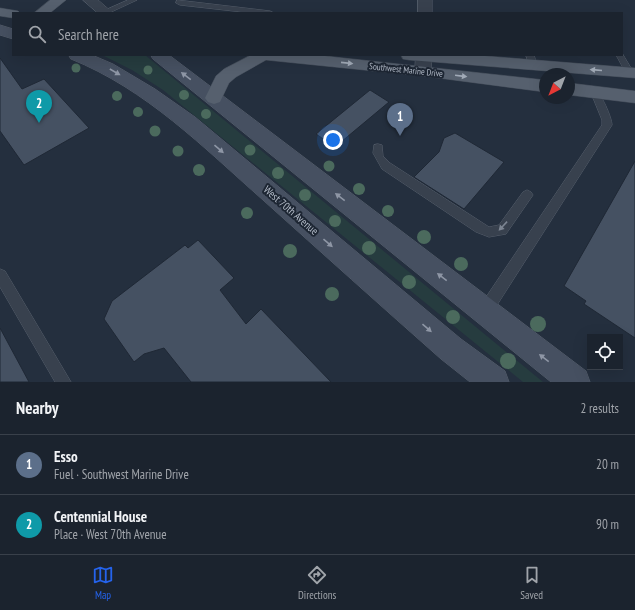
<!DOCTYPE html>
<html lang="en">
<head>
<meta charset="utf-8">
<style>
  :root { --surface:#1b232e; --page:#282f3a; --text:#f1f3f6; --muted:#a0a4aa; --line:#39404a; --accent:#2563eb }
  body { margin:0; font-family:"PT Sans Narrow",sans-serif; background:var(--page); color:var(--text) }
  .controls { position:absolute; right:12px; bottom:12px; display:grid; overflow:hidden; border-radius:0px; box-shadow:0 4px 16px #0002 }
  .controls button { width:36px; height:36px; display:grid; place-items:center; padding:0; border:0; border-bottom:1px solid var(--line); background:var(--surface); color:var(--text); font:20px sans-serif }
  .compass { position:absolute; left:539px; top:68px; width:36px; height:36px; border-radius:50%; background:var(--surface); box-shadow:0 4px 16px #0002; rotate:222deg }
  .you { position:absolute; left:333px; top:140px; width:14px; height:14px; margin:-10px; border:3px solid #fff; border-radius:50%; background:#1a73e8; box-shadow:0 0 0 6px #1a73e833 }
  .badge { display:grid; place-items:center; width:26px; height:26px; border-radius:50%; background:var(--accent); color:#fff; font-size:13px; font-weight:700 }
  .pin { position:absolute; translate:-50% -33px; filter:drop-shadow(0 1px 2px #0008) }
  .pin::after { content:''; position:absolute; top:21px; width:14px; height:12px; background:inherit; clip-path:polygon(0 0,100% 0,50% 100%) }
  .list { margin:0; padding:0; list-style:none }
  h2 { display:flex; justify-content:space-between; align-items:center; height:52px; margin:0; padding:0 16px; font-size:17px }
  h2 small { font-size:13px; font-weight:400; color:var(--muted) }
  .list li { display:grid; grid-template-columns:26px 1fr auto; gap:12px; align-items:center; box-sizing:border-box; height:60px; padding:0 16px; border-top:1px solid var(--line) }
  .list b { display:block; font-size:15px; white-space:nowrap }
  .list p { margin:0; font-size:13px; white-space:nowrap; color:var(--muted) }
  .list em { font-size:13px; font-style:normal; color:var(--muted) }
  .icon { flex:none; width:22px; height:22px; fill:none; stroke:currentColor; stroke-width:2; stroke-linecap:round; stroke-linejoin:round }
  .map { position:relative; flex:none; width:635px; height:382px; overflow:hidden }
  .search { position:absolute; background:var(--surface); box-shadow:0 4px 16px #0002; left:12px; right:12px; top:12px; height:44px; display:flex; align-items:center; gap:10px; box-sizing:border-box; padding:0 14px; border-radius:0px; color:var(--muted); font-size:15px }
  .sheet { height:172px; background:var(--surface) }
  nav { display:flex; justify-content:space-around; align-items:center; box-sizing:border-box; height:56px; border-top:1px solid var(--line); background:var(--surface); font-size:11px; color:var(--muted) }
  nav a { display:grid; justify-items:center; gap:2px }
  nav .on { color:var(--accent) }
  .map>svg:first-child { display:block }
  .green { fill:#263c3f }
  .building { fill:#455162; stroke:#1f2835 }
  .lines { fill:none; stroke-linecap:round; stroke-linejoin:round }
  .service-casing { stroke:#565f6c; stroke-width:1 }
  .minor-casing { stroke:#565f6c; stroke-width:1 }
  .secondary-casing { stroke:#565f6c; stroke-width:1 }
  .primary-casing { stroke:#414a57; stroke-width:1 }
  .service { fill:#38414e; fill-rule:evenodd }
  .minor { fill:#38414e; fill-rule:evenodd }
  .secondary { fill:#465061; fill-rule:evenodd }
  .primary { fill:#56606e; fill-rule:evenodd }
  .tree { fill:#4b6a5d }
  .oneway { fill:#a1aab7 }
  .oneway2 { fill:#8e96a5 }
  .oneway3 { fill:#7c8592 }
  .labels { text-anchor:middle; stroke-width:4; stroke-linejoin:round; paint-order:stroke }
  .far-street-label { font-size:9px; fill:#b4bcc9; stroke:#1d2633 }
  .street-label { font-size:11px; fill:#b4bcc9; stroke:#1d2633 }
</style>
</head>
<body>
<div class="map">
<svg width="635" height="382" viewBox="0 0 635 382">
  <rect width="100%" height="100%" fill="#242f3e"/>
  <path class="green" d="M 102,55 L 145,55 L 543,382 L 523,382 L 163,90 L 132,70 Z"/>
  <path class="building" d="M 0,58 L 22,89 L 44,79 L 89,128 L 24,165 L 0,131 Z
    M 370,90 L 389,102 L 335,147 L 316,134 Z
    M 455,133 L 504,162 L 464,209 L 414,177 L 439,152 L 444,138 Z
    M 635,161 L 635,338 L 584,304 L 586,301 L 564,286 Z
    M 198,240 L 234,278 L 220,290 L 246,324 L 261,309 L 331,382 L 191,382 L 164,348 L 144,354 L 134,362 L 104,319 L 112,301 L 185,245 L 188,248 Z
    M 0,328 L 29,382 L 0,382 Z"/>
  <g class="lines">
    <g class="service-casing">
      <path id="service" d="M 128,0 L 137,0 L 109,13 L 101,12 Z
        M 177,0 L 270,11 L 274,13 L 251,13 L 180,5 L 176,3 Z
        M 622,53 L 634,73 L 633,75 L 627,75 L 616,55 L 622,55 Z
        M 526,55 L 534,55 L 537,65 L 536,67 L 530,67 Z
        M 595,90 C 601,92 612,118 612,125 L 490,316 L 485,318 L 480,316 L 478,311 L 480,306 L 602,125 L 602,120 L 591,93 Z
        M 378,144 L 382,145 L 383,156 L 390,163 L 489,227 L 499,225 L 523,192 L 527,190 L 531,192 L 533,195 L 506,234 L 489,237 L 476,232 L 382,169 L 373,153 L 374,145 Z
        M 0,269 L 5,271 L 71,382 L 55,382 L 0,287 Z"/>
    </g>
    <g class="minor-casing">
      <path id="minor" d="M 83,0 L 98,0 L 113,13 L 98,13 Z
        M 418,0 L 432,0 L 432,13 L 418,13 Z
        M 416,55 L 432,55 L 431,71 L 429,75 L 423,76 L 417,75 L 415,71 Z"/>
    </g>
    <g class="secondary-casing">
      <path id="secondary" d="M 0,25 L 13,29 L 13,39 L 0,35 Z
        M 69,55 L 92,55 L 113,64 L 155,89 L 195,117 L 461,339 L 505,371 L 509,382 L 470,382 L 441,359 C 381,306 322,253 263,200 C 203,147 146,89 71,59 Z
        M 151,55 L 169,55 L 586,371 L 590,382 L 551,382 L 153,59 Z"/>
    </g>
    <g class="primary-casing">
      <path id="primary" d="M 50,0 L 66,0 L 50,13 L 34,13 Z
        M 0,8 L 18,11 L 20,13 L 13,13 L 13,18 L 0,16 Z
        M 251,55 L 316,55 L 545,80 L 545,92 L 423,76 L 266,60 L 236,77 L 229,83 L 220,102 L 214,104 L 208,102 L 205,98 L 216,76 L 224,69 Z
        M 401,55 L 473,55 L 635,68 L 635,78 L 409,60 L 403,59 Z
        M 569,83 L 635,91 L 635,103 L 569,95 Z"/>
    </g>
    <use href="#service" class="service"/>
    <use href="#minor" class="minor"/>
    <use href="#secondary" class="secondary"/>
    <use href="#primary" class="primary"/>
  </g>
  <g class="tree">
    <circle cx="76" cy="68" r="4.5"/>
    <circle cx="148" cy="70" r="4.5"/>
    <circle cx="184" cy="95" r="5"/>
    <circle cx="117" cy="96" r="5"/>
    <circle cx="138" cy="112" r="5"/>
    <circle cx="206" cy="114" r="5"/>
    <circle cx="155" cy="131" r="5.5"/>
    <circle cx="250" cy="150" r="5.5"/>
    <circle cx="178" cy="151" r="5.5"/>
    <circle cx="329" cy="166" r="5.5"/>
    <circle cx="199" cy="170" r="6"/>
    <circle cx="278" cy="173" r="6"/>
    <circle cx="359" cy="189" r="6"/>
    <circle cx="305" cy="195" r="6"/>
    <circle cx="388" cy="211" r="6"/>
    <circle cx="247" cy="213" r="6"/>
    <circle cx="335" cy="221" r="6"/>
    <circle cx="424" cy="237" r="7"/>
    <circle cx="369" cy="248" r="7"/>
    <circle cx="290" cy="251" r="7"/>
    <circle cx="461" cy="264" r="7"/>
    <circle cx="409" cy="282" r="7"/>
    <circle cx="332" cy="294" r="7"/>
    <circle cx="453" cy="317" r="7"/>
    <circle cx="538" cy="324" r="8"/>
    <circle cx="508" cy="361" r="8"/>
  </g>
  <defs><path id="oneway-solid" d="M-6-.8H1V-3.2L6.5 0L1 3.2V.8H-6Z"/></defs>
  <g class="oneway">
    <use href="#oneway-solid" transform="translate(347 63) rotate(6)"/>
    <use href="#oneway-solid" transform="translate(596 70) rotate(-175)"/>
    <use href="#oneway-solid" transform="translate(461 76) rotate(7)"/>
  </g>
  <g class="oneway2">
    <use href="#oneway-solid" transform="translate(115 72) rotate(30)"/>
    <use href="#oneway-solid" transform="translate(186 76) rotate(-143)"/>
    <use href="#oneway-solid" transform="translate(219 149) rotate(41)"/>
    <use href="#oneway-solid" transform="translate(340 197) rotate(-142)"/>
    <use href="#oneway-solid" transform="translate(328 243) rotate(41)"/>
    <use href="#oneway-solid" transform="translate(442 277) rotate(-142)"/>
    <use href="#oneway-solid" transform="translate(427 328) rotate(41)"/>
    <use href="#oneway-solid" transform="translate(544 358) rotate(-142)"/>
  </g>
  <use class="oneway3" href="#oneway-solid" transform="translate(503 226) rotate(133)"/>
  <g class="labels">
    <g class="far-street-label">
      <text transform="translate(406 70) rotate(6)" y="3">Southwest Marine Drive</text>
    </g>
    <g class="street-label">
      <text transform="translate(291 210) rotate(41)" y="4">West 70th Avenue</text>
    </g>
  </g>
</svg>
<div class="controls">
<button><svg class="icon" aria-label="locate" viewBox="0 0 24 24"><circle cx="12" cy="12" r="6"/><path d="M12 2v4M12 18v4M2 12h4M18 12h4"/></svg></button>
</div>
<svg class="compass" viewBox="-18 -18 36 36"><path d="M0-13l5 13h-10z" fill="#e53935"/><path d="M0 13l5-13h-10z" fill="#a0a4aa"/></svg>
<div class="you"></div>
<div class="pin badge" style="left:400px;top:136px;background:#5c6f8a">1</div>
<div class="pin badge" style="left:39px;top:123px;background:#0f9aa8">2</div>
<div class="search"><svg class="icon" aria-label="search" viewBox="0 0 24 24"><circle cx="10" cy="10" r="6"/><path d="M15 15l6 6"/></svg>Search here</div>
</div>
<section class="sheet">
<h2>Nearby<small>2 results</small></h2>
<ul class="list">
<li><span class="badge" style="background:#5c6f8a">1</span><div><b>Esso</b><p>Fuel · Southwest Marine Drive</p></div><em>20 m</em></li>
<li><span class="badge" style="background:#0f9aa8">2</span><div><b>Centennial House</b><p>Place · West 70th Avenue</p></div><em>90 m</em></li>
</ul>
</section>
<nav>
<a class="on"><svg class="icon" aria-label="map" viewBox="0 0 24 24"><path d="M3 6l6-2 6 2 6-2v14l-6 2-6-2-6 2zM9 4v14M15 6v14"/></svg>Map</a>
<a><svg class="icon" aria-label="directions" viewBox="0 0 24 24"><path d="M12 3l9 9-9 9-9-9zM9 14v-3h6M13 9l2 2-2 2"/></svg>Directions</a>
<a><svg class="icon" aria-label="saved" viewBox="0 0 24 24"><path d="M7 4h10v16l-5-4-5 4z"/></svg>Saved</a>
</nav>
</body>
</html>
